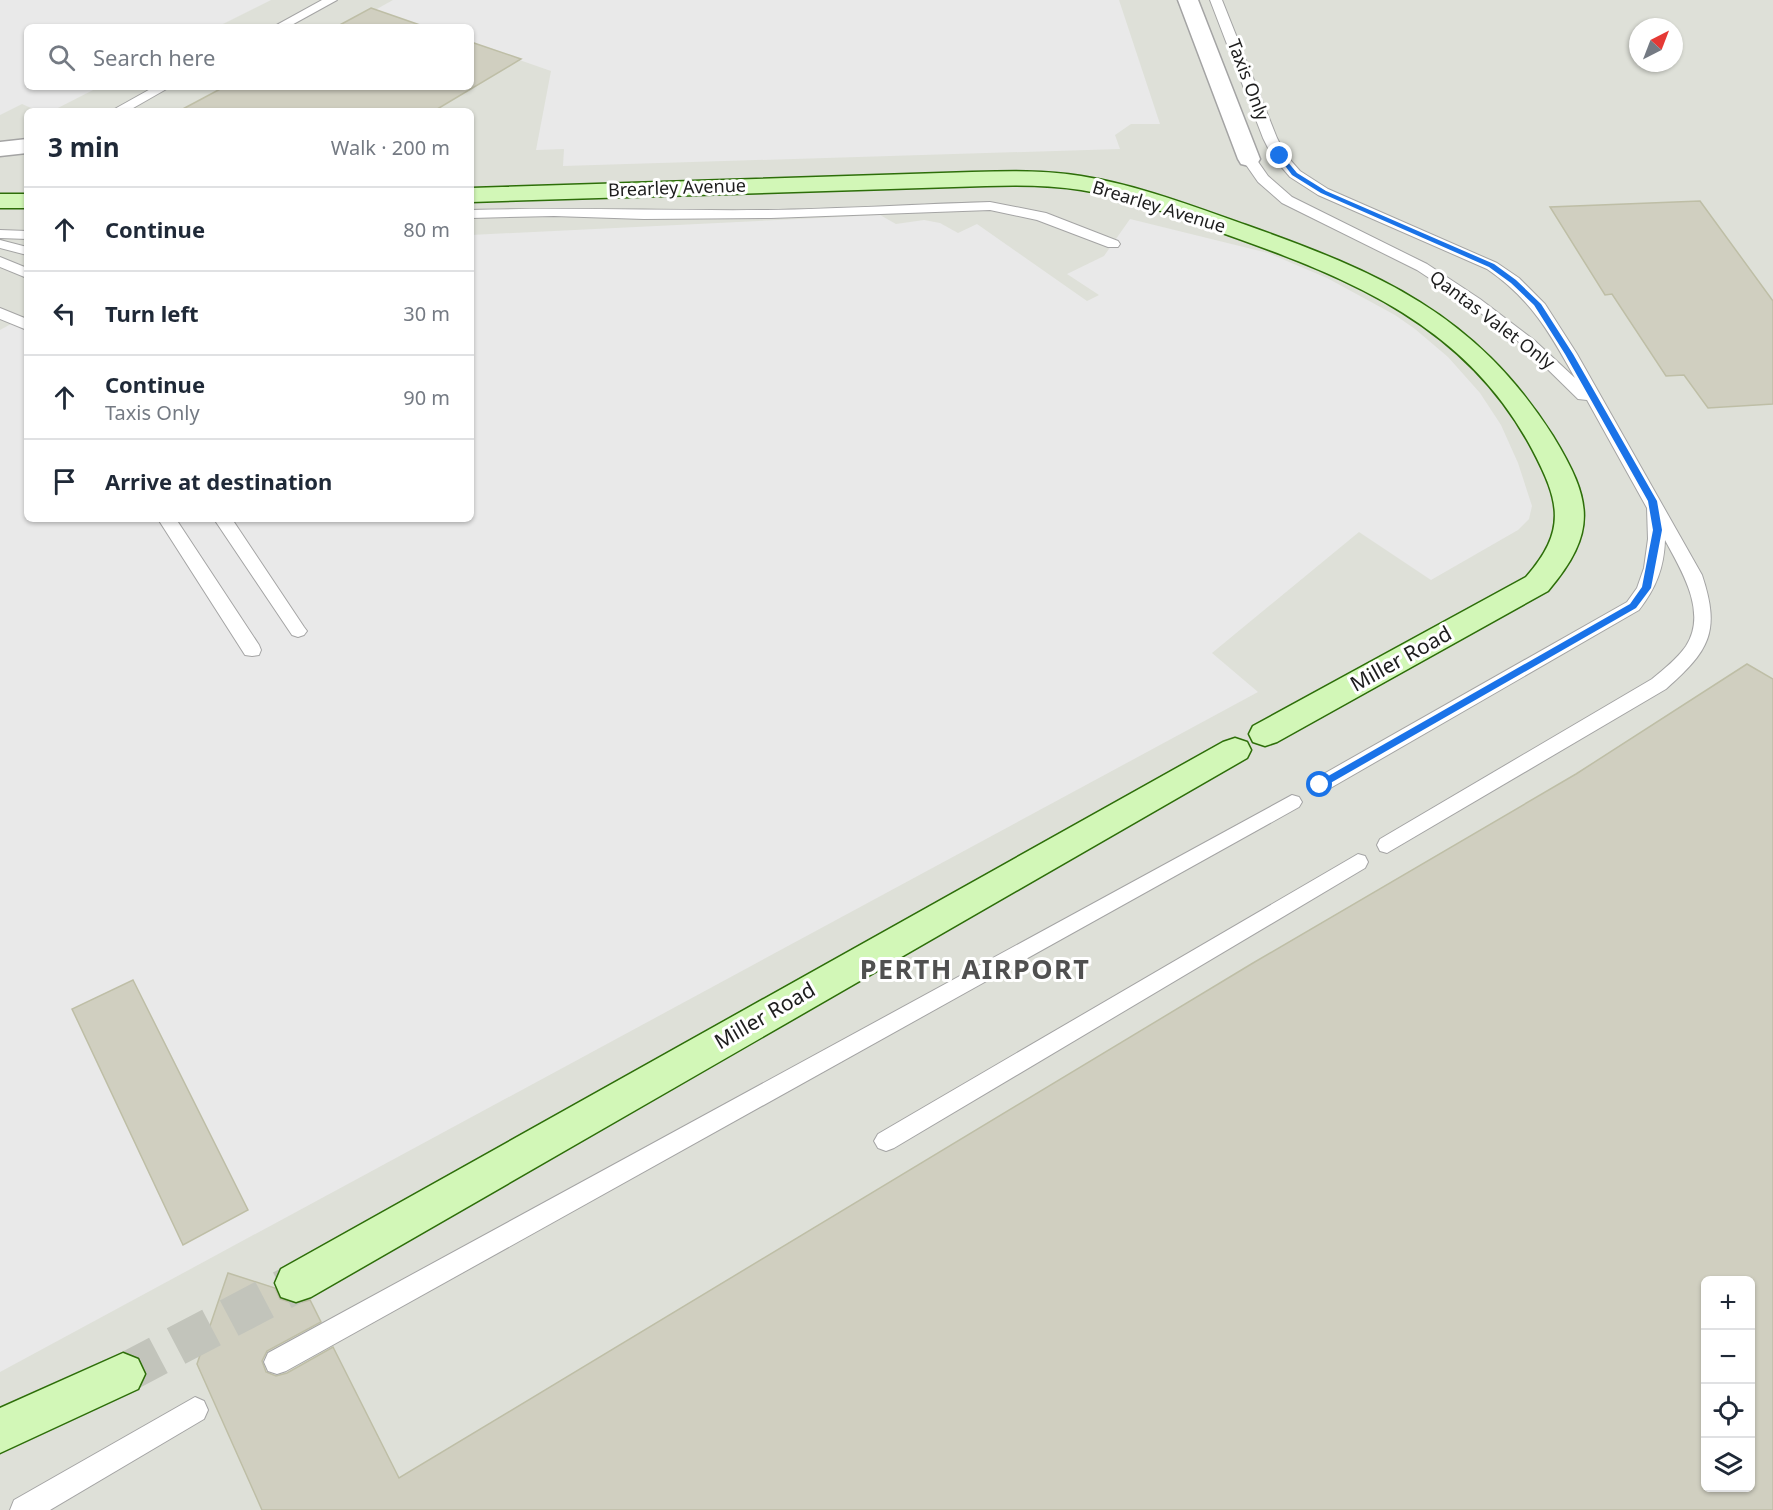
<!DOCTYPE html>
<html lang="en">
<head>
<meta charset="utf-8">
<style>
  :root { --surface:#fff; --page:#f2f2f3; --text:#1f2937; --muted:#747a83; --line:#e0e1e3 }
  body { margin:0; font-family:"Noto Sans",sans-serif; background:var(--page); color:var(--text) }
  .controls { position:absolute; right:18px; bottom:18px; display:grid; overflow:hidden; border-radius:9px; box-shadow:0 2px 4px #0004 }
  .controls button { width:54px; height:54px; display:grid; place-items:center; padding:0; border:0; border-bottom:2px solid var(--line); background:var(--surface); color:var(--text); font:30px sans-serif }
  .compass { position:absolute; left:1629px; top:18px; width:54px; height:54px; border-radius:50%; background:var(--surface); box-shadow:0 2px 4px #0004; rotate:42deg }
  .stop { position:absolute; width:18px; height:18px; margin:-14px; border:4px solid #1a73e8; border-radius:50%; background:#fff }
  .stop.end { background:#1a73e8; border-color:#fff; box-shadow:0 2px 6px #0008 }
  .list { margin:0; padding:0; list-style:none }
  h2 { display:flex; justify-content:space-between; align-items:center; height:78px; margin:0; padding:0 24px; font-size:26px }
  h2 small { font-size:20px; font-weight:400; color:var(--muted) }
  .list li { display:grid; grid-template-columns:39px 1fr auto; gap:18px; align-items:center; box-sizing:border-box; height:84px; padding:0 24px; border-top:2px solid var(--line) }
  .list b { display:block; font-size:22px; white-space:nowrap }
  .list p { margin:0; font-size:20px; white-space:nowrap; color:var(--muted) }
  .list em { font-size:20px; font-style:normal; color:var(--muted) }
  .icon { flex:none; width:33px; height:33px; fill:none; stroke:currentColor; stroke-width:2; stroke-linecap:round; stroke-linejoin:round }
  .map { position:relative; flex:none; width:1773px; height:1510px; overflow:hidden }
  .search { position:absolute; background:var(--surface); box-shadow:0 2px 4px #0004; left:24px; top:24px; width:450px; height:66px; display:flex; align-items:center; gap:15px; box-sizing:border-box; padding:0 21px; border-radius:9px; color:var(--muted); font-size:22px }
  .panel { position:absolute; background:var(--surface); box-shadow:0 2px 4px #0004; left:24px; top:108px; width:450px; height:414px; border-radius:9px }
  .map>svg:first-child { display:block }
  .airport { fill:#dee0d8; fill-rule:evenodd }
  .parking { fill:#e9e9e9 }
  .building { fill:#d0cfc0; stroke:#bebea6; stroke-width:1.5; fill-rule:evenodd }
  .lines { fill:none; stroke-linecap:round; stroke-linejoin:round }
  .secondary-tunnel { stroke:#c2c4bb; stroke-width:40; stroke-dasharray:40 20; stroke-linecap:butt }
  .lane-casing { stroke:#a4a4a4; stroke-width:2 }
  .street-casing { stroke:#a4a4a4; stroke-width:3 }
  .secondary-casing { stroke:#2d6e09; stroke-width:3 }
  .lane { fill:#fff; fill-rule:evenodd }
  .street { fill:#fff; fill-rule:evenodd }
  .secondary { fill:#d2f7b7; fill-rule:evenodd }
  .route { fill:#1a73e8 }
  .labels { text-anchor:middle; stroke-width:6; stroke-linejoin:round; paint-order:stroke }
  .far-street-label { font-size:18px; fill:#1d1d1d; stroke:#fff }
  .street-label { font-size:21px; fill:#1d1d1d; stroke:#fff }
  .district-label { font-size:27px; font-weight:bold; letter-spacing:1.5px; fill:#505050; stroke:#fff }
</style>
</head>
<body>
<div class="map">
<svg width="1773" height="1510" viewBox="0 0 1773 1510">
  <rect width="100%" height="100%" fill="#ebeee3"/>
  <path class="airport" d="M 0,0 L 1773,0 L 1773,1510 L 0,1510 ZM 27,27 L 471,27 L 471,87 L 27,87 ZM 1638,27 L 1674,27 L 1674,63 L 1638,63 ZM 27,111 L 471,111 L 471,519 L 27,519 ZM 1706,1280 L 1750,1280 L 1750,1488 L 1706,1488 Z"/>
  <path class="parking" d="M 0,0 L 271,0 L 217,27 L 27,27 L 27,87 L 99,87 L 52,111 L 38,111 L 22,104 L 0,115 Z
    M 393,0 L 1119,0 L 1160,124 L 1131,124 L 1115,135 L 1120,149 L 563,166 L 564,149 L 536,150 L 551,71 L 471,43 L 471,27 L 424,27 L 375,10 Z
    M 880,215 L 896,224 L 924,220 L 940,223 L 958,233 L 977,224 L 1087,301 L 1099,295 L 1067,274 L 1104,256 L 1130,219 L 1268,253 L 1327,278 L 1395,315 L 1415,329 L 1448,357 L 1480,393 L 1501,425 L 1518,463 L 1532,506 L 1529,519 L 1518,530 L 1431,580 L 1359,532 L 1212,653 L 1258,692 L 0,1372 L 0,330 L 27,315 L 27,519 L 471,519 L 471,235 Z"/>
  <path class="building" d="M 371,8 L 420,25 L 426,27 L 336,27 Z
    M 471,42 L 521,59 L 434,111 L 179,111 L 224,87 L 471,87 Z
    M 1700,201 L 1773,301 L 1773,404 L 1708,408 L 1684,375 L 1666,376 L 1612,294 L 1605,295 L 1550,207 Z
    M 1747,664 L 1773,679 L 1773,1510 L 262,1510 L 197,1364 L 228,1273 L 275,1288 L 280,1299 L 295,1304 L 310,1300 L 321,1322 L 267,1351 L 262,1361 L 266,1372 L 276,1376 L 287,1373 L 333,1347 L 399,1478 L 1253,963 L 1576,774 ZM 1706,1281 L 1750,1281 L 1750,1488 L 1706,1488 Z
    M 133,980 L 248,1210 L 183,1245 L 72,1009 Z"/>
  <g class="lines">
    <path class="secondary-tunnel" d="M 123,1374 L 296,1283"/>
    <g class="lane-casing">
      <path id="lane" d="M 322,0 L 337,0 L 288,27 L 273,27 Z
        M 1210,0 L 1222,0 L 1277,138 L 1285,154 L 1300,171 L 1328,189 L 1497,263 L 1519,278 L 1545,304 L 1577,354 L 1702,575 C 1721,632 1709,651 1666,689 L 1387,853 L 1380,851 L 1377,845 L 1380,839 L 1652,679 C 1664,669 1677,659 1686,646 C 1708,612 1681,570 1665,540 C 1664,568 1656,588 1639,610 L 1327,790 L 1320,792 L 1313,790 L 1310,785 L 1313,780 L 1627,602 L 1637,588 L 1644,568 L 1648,539 L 1647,508 L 1587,400 L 1578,399 L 1524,346 L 1470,305 L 1417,270 L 1282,203 L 1258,182 L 1242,159 L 1244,156 L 1254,156 L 1268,176 L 1292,197 L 1427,264 L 1480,299 L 1534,340 L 1575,378 C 1550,333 1531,299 1487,269 L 1318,195 L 1290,177 L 1272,156 L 1263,138 Z
        M 154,87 L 170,87 L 128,111 L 111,111 Z
        M 990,202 L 1046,213 L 1118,241 L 1120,244 L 1118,247 L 1108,247 L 1037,220 L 990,210 L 771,218 L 644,219 L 554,216 L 471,218 L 471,210 C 570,207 668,211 767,210 C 841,209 916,204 990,202 Z
        M 0,230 L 27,231 L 27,239 L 0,238 Z
        M 0,240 L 27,247 L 27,255 L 0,248 Z
        M 0,257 L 27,268 L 27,278 L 0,267 Z
        M 0,308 L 27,319 L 27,330 L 0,319 Z
        M 158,519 L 176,519 L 259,645 L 261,650 L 259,655 L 252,656 L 245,655 Z
        M 214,519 L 232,519 L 304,627 L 307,631 L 304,635 L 298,637 L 292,635 Z
        M 1292,795 L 1299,797 L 1302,802 L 1299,807 L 286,1371 L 277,1374 L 268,1371 L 264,1362 L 268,1353 Z
        M 1358,854 L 1365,856 L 1368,862 L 1365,868 L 894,1148 L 886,1151 L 878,1148 L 874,1141 L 878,1134 Z
        M 195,1397 L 204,1401 L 208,1410 L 204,1419 L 50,1510 L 10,1510 L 14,1500 Z"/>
    </g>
    <g class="street-casing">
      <path id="street" d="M 1178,0 L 1198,0 L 1260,159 L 1257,164 L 1249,166 L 1241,164 L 1238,159 Z
        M 27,139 L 27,153 L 0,156 L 0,142 Z"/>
    </g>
    <g class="secondary-casing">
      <path id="secondary" d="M 972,172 C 1008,171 1045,170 1081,176 C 1138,185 1192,206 1246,225 C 1378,272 1475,313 1553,436 C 1592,500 1598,532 1548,591 L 1277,742 L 1265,746 L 1253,742 L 1249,734 L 1253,726 L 1526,577 C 1567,530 1560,502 1532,449 C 1467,326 1352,279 1228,235 C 1180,218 1132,198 1081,190 C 1050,185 1017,185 986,186 L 471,202 L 471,188 Z
        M 0,194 L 27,194 L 27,208 L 0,208 Z
        M 1235,738 L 1247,742 L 1251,750 L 1247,758 L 311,1297 L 296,1302 L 281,1297 L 275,1283 L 281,1269 L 1223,742 Z
        M 123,1353 L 138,1359 L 145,1374 L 138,1389 L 0,1453 L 0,1408 Z"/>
    </g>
    <use href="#lane" class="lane"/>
    <use href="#street" class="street"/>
    <use href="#secondary" class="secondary"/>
  </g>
  <path class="route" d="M 1277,155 L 1282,155 L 1297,173 L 1326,191 L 1494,264 L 1516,280 L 1541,304 L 1573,354 L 1657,501 L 1662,530 L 1651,588 L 1636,608 L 1320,789 L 1315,785 L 1316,783 L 1630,604 L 1642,587 L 1653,530 L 1648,501 L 1565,354 L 1534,305 L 1511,283 L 1489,267 L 1321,193 L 1292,175 Z"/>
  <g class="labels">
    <g class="far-street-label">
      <text transform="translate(1248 80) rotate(69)" y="6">Taxis Only</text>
      <text transform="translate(677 188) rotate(-2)" y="6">Brearley Avenue</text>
      <text transform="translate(1159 207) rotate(17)" y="6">Brearley Avenue</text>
      <text transform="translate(1492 320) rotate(37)" y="6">Qantas Valet Only</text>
    </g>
    <g class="street-label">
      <text transform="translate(1401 659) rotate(-29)" y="7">Miller Road</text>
      <text transform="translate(765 1016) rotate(-30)" y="7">Miller Road</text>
    </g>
    <g class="district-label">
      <text x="975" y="979">PERTH AIRPORT</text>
    </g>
  </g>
</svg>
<div class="controls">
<button>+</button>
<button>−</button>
<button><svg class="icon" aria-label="locate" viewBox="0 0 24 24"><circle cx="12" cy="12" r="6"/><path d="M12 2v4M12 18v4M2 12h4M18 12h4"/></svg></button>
<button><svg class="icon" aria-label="layers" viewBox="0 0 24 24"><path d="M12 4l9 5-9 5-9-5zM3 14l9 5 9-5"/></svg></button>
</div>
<svg class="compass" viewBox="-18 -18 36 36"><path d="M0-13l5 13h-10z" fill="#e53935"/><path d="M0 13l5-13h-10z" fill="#747a83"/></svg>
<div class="stop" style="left:1320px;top:785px"></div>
<div class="stop end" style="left:1280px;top:156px"></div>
<div class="search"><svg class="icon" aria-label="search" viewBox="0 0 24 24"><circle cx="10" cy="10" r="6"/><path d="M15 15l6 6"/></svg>Search here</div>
<section class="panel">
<h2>3 min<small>Walk · 200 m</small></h2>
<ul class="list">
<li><svg class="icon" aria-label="ahead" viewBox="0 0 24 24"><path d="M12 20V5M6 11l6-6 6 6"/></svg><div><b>Continue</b></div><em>80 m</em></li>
<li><svg class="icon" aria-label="left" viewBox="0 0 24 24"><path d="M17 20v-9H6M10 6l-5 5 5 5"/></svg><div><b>Turn left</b></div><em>30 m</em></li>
<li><svg class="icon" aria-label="ahead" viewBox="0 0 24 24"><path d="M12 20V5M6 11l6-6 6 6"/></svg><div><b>Continue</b><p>Taxis Only</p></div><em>90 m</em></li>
<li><svg class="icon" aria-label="arrive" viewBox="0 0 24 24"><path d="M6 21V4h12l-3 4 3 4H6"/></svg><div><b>Arrive at destination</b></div></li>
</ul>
</section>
</div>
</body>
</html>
